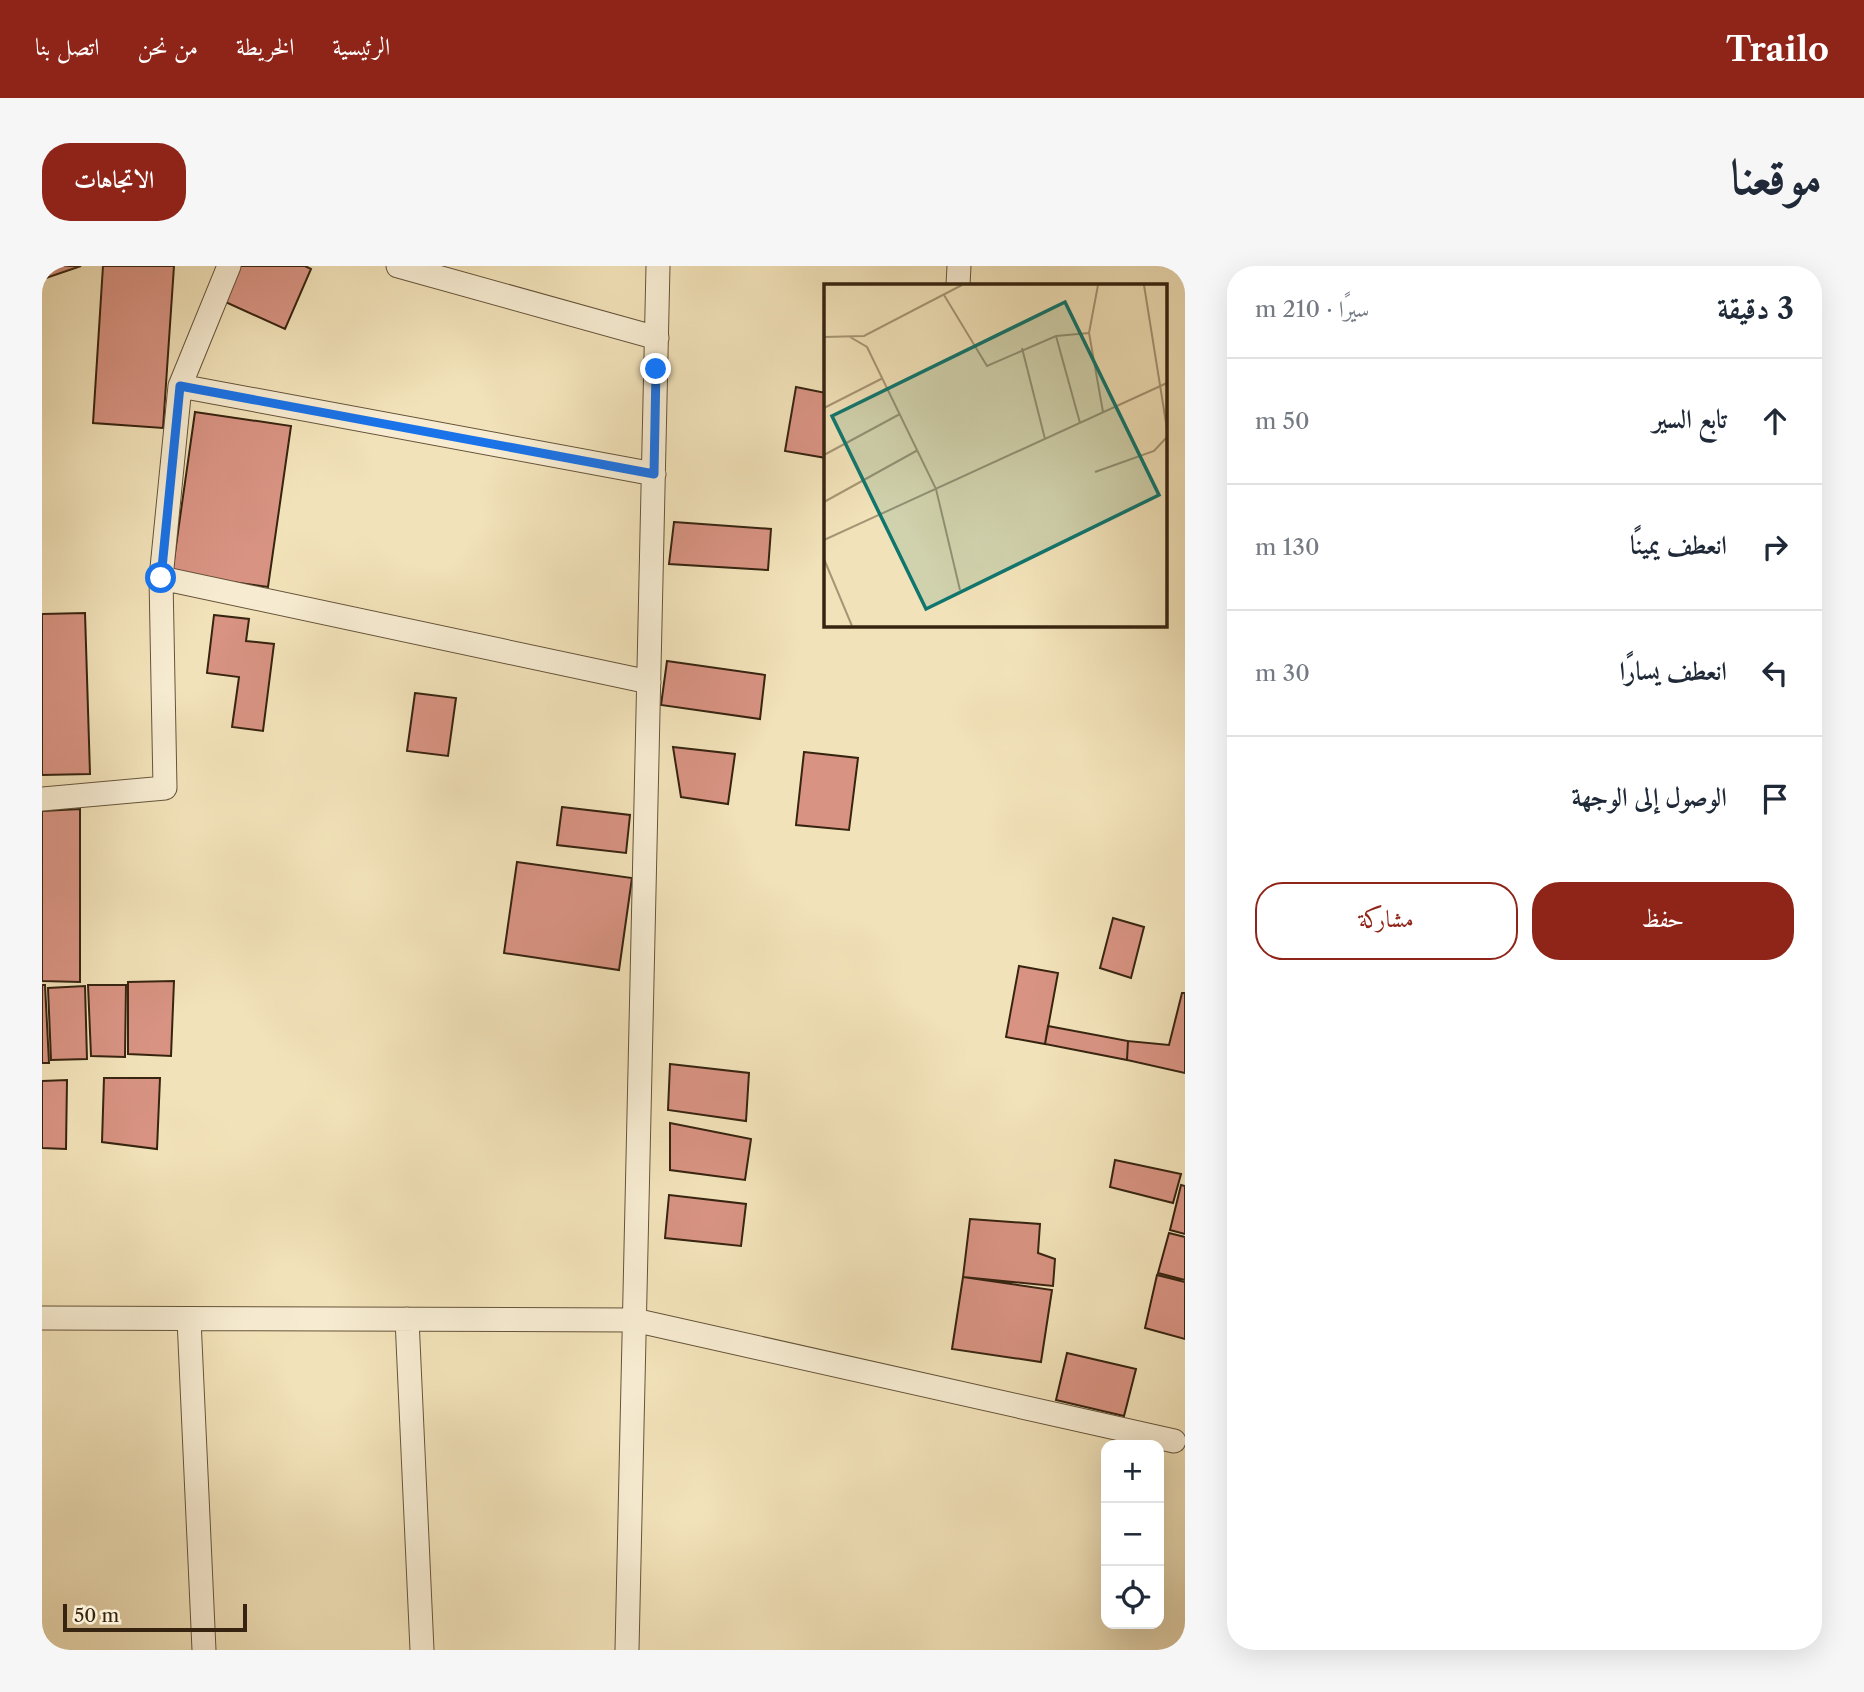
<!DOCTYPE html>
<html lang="ar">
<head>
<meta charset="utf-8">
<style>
  :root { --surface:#fff; --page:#f6f6f7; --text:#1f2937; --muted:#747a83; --line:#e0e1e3; --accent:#8f2418 }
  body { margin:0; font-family:"Libre Caslon Text",Amiri,serif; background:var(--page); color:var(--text); direction:rtl }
  .controls { position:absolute; right:21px; bottom:21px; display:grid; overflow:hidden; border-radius:14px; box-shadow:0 7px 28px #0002 }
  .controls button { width:63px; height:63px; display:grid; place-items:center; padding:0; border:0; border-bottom:2px solid var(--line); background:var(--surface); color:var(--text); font:35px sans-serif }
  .scale { position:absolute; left:21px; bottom:18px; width:184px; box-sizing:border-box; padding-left:7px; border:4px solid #372410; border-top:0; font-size:19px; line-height:24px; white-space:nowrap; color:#372410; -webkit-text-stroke:5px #f7ecd2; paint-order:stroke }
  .stop { position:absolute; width:21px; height:21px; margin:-16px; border:5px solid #1a73e8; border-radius:50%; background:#fff }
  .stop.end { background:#1a73e8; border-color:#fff; box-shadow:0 2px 7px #0008 }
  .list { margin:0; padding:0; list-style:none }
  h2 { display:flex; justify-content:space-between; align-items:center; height:91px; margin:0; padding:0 28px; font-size:30px }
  h2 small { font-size:23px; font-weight:400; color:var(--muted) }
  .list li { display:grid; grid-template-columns:46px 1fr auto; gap:21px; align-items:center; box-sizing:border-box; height:126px; padding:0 28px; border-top:2px solid var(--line) }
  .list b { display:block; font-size:26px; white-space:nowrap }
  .list em { font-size:23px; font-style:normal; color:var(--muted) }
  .actions { display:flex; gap:14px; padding:21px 28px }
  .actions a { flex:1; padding:16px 0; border:2px solid var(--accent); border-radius:28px; text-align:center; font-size:24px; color:var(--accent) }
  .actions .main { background:var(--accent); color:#fff }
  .icon { flex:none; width:38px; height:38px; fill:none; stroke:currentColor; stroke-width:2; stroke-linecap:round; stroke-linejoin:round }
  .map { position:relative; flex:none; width:1143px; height:1384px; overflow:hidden; direction:ltr; border-radius:28px }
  header { display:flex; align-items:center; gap:42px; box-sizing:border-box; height:98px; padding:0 35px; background:var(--accent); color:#fff }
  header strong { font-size:33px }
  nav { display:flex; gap:38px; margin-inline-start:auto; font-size:24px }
  .intro { display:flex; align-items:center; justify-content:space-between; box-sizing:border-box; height:168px; padding:0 42px }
  h1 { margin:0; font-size:49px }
  .button { padding:18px 32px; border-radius:28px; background:var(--accent); color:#fff; font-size:24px; font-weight:700 }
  main { display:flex; gap:42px; padding:0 42px }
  aside { flex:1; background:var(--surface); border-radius:28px; box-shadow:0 7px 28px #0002 }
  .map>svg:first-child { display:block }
  .building { fill:#d89382; stroke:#372410; stroke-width:2 }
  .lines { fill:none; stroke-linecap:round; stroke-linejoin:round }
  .minor-casing { stroke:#66543a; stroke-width:25 }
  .minor { stroke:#f7ecd2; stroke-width:23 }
  .route { stroke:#1a73e8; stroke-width:9 }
  .inset-road { fill:none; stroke:#a79675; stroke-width:2 }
  .view { fill:#0f766e; fill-opacity:0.15; stroke:#0f766e; stroke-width:3.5 }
  .inset-edge { fill:none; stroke:#372410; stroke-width:3.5 }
</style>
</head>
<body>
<header>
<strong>Trailo</strong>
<nav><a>الرئيسية</a><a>الخريطة</a><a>من نحن</a><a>اتصل بنا</a></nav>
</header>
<div class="intro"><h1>موقعنا</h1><a class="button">الاتجاهات</a></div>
<main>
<aside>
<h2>3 دقيقة<small>سيرًا · 210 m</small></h2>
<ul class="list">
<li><svg class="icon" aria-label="ahead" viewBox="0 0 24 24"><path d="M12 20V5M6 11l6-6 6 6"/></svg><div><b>تابع السير</b></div><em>50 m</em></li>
<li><svg class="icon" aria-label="right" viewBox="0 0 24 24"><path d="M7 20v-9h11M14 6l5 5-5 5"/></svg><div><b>انعطف يمينًا</b></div><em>130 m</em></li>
<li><svg class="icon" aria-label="left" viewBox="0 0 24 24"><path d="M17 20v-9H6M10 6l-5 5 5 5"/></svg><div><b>انعطف يسارًا</b></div><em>30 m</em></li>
<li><svg class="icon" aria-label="arrive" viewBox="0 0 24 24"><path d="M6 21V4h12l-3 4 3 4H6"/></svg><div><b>الوصول إلى الوجهة</b></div></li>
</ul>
<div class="actions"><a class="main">حفظ</a><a>مشاركة</a></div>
</aside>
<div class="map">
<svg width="1143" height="1384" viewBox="0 0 1143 1384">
  <rect width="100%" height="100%" fill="#f2e2b9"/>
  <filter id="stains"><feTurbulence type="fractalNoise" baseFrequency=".00286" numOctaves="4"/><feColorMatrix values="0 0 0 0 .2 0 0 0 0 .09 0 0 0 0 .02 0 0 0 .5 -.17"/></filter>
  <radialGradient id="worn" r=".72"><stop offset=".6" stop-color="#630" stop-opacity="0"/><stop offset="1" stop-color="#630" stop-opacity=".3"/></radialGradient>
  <path class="building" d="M 0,0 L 39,0 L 4,12 Z
    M 61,0 L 132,0 L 121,162 L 51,157 Z
    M 194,0 L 263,0 L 269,3 L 243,63 L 179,34 Z
    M 754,121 L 784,127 L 784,192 L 743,185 Z
    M 153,146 L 249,160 L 226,321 L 130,308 Z
    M 632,256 L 729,263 L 726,304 L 627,298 Z
    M 43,347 L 48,508 L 0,509 L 0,348 Z
    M 172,349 L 207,353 L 204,375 L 232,378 L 221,465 L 190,461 L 197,411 L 165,407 Z
    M 625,395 L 723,409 L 718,453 L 619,439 Z
    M 373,427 L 414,432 L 406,490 L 365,485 Z
    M 631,481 L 693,488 L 686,538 L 639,531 Z
    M 762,486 L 816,492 L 807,564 L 754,559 Z
    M 520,541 L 588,549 L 584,587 L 515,579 Z
    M 38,543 L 38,716 L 0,715 L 0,545 Z
    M 475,596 L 590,612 L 577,704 L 462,687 Z
    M 1071,652 L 1102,661 L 1089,712 L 1058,702 Z
    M 977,700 L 1016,707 L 1003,778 L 964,771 Z
    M 132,715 L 129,790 L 86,788 L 86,716 Z
    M 0,719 L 3,719 L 7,797 L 0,797 Z
    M 46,719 L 84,719 L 83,791 L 49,790 Z
    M 43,720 L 45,793 L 9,794 L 6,722 Z
    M 1140,727 L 1143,727 L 1143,807 L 1085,794 L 1086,775 L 1127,779 Z
    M 1006,760 L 1086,775 L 1085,794 L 1003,778 Z
    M 628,798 L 707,807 L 704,855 L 626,844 Z
    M 62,812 L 118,812 L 115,883 L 60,876 Z
    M 25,814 L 24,883 L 0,882 L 0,815 Z
    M 628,857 L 709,873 L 703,914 L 628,904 Z
    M 1073,894 L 1139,908 L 1131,937 L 1068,921 Z
    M 1139,919 L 1143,920 L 1143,968 L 1128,964 Z
    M 627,929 L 704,938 L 699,980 L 623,972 Z
    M 928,953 L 998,958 L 996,987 L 1013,993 L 1011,1020 L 921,1011 Z
    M 1127,967 L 1143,971 L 1143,1014 L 1116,1007 Z
    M 1115,1009 L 1143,1016 L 1143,1073 L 1103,1062 Z
    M 921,1011 L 1010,1024 L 999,1096 L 910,1083 Z
    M 1025,1087 L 1094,1103 L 1082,1150 L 1014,1134 Z"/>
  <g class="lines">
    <g class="minor-casing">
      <path id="minor" d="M 356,0 L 615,72
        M 916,19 L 917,0
        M 138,120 L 612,208
        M 119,312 L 607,416
        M 0,533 L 123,522 L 119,312 L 138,120 L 187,0
        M 0,1052 L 592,1054 L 1132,1175
        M 147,1053 L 162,1384
        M 365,1053 L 380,1384
        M 585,1384 L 616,0"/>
    </g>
    <use href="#minor" class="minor"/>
  </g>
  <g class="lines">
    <path class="route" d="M 119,312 L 138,120 L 612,208 L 614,103"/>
  </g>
  <g transform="translate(782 18)">
    <rect width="343" height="343" fill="#f2e2b9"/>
    <path class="inset-road" d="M 274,1 L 265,49 L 279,128M 320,1 L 343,145M 120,11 L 163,82 L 232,52 L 265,49M 232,52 L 256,139M 0,53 L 40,52 L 138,1M 26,53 L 43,63 L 112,205 L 136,306M 198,64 L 221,155M 0,124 L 59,94M 0,171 L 76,130M 271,188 L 330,167 L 343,153M 0,218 L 94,166M 0,256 L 343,99M 0,275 L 28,342"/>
    <path class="view" d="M 241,18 L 335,211 L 102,325 L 8,132 Z"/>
    <rect width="343" height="343" class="inset-edge"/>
  </g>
  <rect width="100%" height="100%" filter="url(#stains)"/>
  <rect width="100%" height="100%" fill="url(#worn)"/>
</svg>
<div class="controls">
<button>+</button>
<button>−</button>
<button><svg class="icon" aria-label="locate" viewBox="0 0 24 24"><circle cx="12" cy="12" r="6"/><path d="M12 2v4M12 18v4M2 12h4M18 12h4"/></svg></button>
</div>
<div class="scale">50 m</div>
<div class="stop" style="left:119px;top:312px"></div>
<div class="stop end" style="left:614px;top:103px"></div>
</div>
</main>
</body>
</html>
